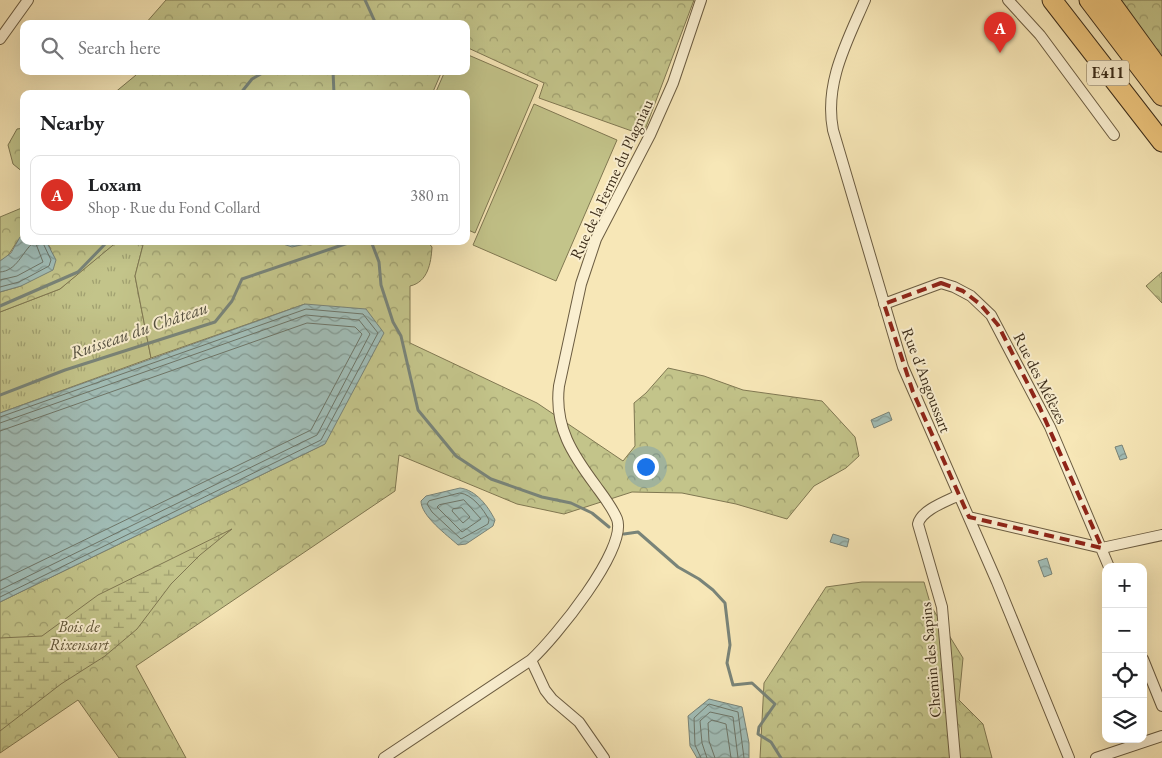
<!DOCTYPE html>
<html lang="en">
<head>
<meta charset="utf-8">
<style>
  :root { --surface:#fff; --page:#f2f2f2; --text:#202124; --muted:#757577; --line:#e0e0e0; --accent:#d93025 }
  body { margin:0; font-family:"EB Garamond",serif; background:var(--page); color:var(--text) }
  .controls { position:absolute; right:15px; bottom:15px; display:grid; overflow:hidden; border-radius:10px; box-shadow:0 5px 20px #0002 }
  .controls button { width:45px; height:45px; display:grid; place-items:center; padding:0; border:0; border-bottom:1px solid var(--line); background:var(--surface); color:var(--text); font:25px sans-serif }
  .you { position:absolute; left:645px; top:466px; width:18px; height:18px; margin:-12px; border:4px solid #fff; border-radius:50%; background:#1a73e8; box-shadow:0 0 0 8px #1a73e833 }
  .badge { display:grid; place-items:center; width:32px; height:32px; border-radius:50%; background:var(--accent); color:#fff; font-size:16px; font-weight:700 }
  .pin { position:absolute; translate:-50% -41px; filter:drop-shadow(0 1px 2px #0008) }
  .pin::after { content:''; position:absolute; top:26px; width:18px; height:15px; background:inherit; clip-path:polygon(0 0,100% 0,50% 100%) }
  .list { margin:0; padding:0; list-style:none }
  h2 { display:flex; justify-content:space-between; align-items:center; height:65px; margin:0; padding:0 20px; font-size:21px }
  h2 small { font-size:16px; font-weight:400; color:var(--muted) }
  .list li { display:grid; grid-template-columns:32px 1fr auto; gap:15px; align-items:center; box-sizing:border-box; height:80px; margin:0 10px 10px; padding:0 10px; border:1px solid var(--line); border-radius:10px }
  .list b { display:block; font-size:19px; white-space:nowrap }
  .list p { margin:0; font-size:16px; white-space:nowrap; color:var(--muted) }
  .list em { font-size:16px; font-style:normal; color:var(--muted) }
  .icon { flex:none; width:28px; height:28px; fill:none; stroke:currentColor; stroke-width:2; stroke-linecap:round; stroke-linejoin:round }
  .map { position:relative; flex:none; width:1162px; height:758px; overflow:hidden }
  .search { position:absolute; background:var(--surface); box-shadow:0 5px 20px #0002; left:20px; top:20px; width:450px; height:55px; display:flex; align-items:center; gap:12px; box-sizing:border-box; padding:0 18px; border-radius:10px; color:var(--muted); font-size:19px }
  .panel { position:absolute; background:var(--surface); box-shadow:0 5px 20px #0002; left:20px; top:90px; width:450px; height:155px; border-radius:10px }
  .map>svg:first-child { display:block }
  .grass { fill:url(#grass-tufts); stroke:#807852 }
  .forest { fill:url(#forest-crowns); stroke:#807852 }
  .wetland { fill:url(#wetland-marsh); stroke:#807852 }
  .pitch { fill:#c3c48a; stroke:#807852 }
  .water { fill:url(#water-waves); stroke:#798479 }
  .lines { fill:none; stroke-linecap:round; stroke-linejoin:round }
  .shore { stroke:#6e7669; stroke-width:1 }
  .stream { stroke:#798479; stroke-width:3 }
  .street-casing { stroke:#6b5c41; stroke-width:12 }
  .highway-casing { stroke:#3c2d1a; stroke-width:21 }
  .street { stroke:#faefd0; stroke-width:10 }
  .highway { stroke:#ecc47c; stroke-width:19 }
  .marked { fill:none; stroke:#8f2418; stroke-width:4; stroke-dasharray:10 6; stroke-linejoin:round }
  .labels { text-anchor:middle; stroke-width:4; stroke-linejoin:round; paint-order:stroke }
  .shield { fill:#faefd0; stroke:#756751; stroke-width:1 }
  .shield-label { font-size:15px; font-weight:bold; fill:#3c2d1a }
  .street-label { font-size:16px; fill:#3c2d1a; stroke:#faefd0 }
  .park-label { font-size:16px; font-style:italic; fill:#5e5336; stroke:#faefd0 }
  .water-label { font-size:18px; font-style:italic; fill:#555142; stroke:#faefd0 }
</style>
</head>
<body>
<div class="map">
<svg width="1162" height="758" viewBox="0 0 1162 758">
  <defs>
    <pattern id="grass-tufts" width="24" height="20" patternUnits="userSpaceOnUse" patternTransform="scale(1.25)"><rect width="24" height="20" fill="#c3c48a"/><path d="M3 7l-1-3M5 7V3M7 7l1-3M15 17l-1-3M17 17v-4M19 17l1-3" fill="none" stroke="#a0a070"/></pattern>
    <pattern id="forest-crowns" width="20" height="18" patternUnits="userSpaceOnUse" patternTransform="scale(1.25)"><rect width="20" height="18" fill="#c3c48a"/><path d="M2 6a3 3 0 1 1 6 0M12 15a3 3 0 1 1 6 0" fill="none" stroke="#a0a070"/></pattern>
    <pattern id="wetland-marsh" width="20" height="14" patternUnits="userSpaceOnUse" patternTransform="scale(1.25)"><rect width="20" height="14" fill="#c3c48a"/><path d="M1 5h8M5 5V1M11 12h8M15 12V8" fill="none" stroke="#a0a070"/></pattern>
    <pattern id="water-waves" width="16" height="10" patternUnits="userSpaceOnUse" patternTransform="scale(1.25)"><rect width="16" height="10" fill="#a1beb8"/><path d="M0 5q4-4 8 0t8 0" fill="none" stroke="#849b95"/></pattern>
  </defs>
  <rect width="100%" height="100%" fill="#f7e7b7"/>
  <filter id="stains"><feTurbulence type="fractalNoise" baseFrequency=".004" numOctaves="4"/><feColorMatrix values="0 0 0 0 .2 0 0 0 0 .09 0 0 0 0 .02 0 0 0 .5 -.17"/></filter>
  <radialGradient id="worn" r=".72"><stop offset=".6" stop-color="#630" stop-opacity="0"/><stop offset="1" stop-color="#630" stop-opacity=".3"/></radialGradient>
  <path class="grass" d="M 117,241 L 141,241 L 143,245 L 135,276 L 151,358 L 0,413 L 0,312 L 60,289 Z"/>
  <path class="forest" d="M 166,0 L 694,0 L 643,135 L 539,98 L 544,83 L 466,47 L 466,24 L 145,24 Z
    M 1115,0 L 1162,0 L 1162,62 Z
    M 134,71 L 442,71 L 432,94 L 113,94 L 136,75 Z
    M 24,128 L 24,173 L 13,164 L 8,145 L 17,129 Z
    M 24,207 L 24,236 C 13,241 12,257 0,261 L 0,217 Z
    M 46,241 L 118,241 L 60,289 L 0,312 L 0,292 L 21,286 L 51,249 Z
    M 141,241 L 274,241 L 311,245 L 319,241 L 427,241 L 432,247 C 431,263 428,282 410,286 L 410,343 L 537,403 L 623,461 L 635,446 L 634,403 L 646,393 L 668,368 L 704,376 L 743,390 L 822,401 L 855,437 L 859,456 L 846,468 L 814,486 L 787,519 L 736,504 L 682,493 L 632,492 L 564,514 L 517,504 L 399,455 L 395,491 L 136,666 L 186,758 L 119,758 L 78,700 L 0,753 L 0,602 L 325,444 L 305,304 L 151,358 L 135,276 L 143,245 Z
    M 1162,272 L 1162,303 L 1146,286 Z
    M 862,582 L 924,582 L 931,606 L 963,658 L 959,700 L 983,724 L 992,758 L 760,758 L 764,683 L 826,587 Z"/>
  <path class="wetland" d="M 232,529 L 200,555 L 171,584 L 137,629 L 105,656 L 61,684 L 0,731 L 0,638 L 42,636 L 98,595 Z"/>
  <path class="pitch" d="M 466,54 L 538,85 L 475,233 L 466,229 L 466,94 L 435,94 L 445,71 L 466,71 Z
    M 534,104 L 617,140 L 556,281 L 473,245 Z"/>
  <path class="water" d="M 24,236 L 24,241 L 46,241 L 56,260 L 53,270 L 21,286 L 0,292 L 0,261 L 11,253 L 20,237 Z
    M 274,241 L 319,241 L 292,247 Z
    M 305,304 L 366,309 L 384,333 L 325,444 L 0,602 L 0,413 Z
    M 889,412 L 892,420 L 874,428 L 871,420 Z
    M 1122,445 L 1127,458 L 1120,460 L 1115,447 Z
    M 460,488 C 476,490 488,506 495,520 L 493,526 L 466,544 L 458,545 C 447,535 421,516 421,501 L 426,496 Z
    M 833,534 L 849,539 L 847,547 L 830,542 Z
    M 1047,558 L 1052,574 L 1044,577 L 1038,561 Z
    M 709,699 L 742,707 L 749,743 L 749,758 L 697,758 L 690,746 L 688,716 Z"/>
  <g class="lines">
    <path class="shore" d="M 0,272 C 17,271 22,252 33,243 L 36,244 L 43,262 L 17,276 L 0,280
      M 0,287 L 19,282 L 49,266 L 51,260 L 42,241
      M 0,417 L 306,309 L 363,314 L 378,333 L 321,440 L 0,597
      M 0,423 L 306,315 L 359,320 L 370,334 L 317,435 L 0,590
      M 0,431 L 307,323 L 355,327 L 362,334 L 311,430 L 0,581
      M 460,493 C 472,494 484,510 489,520 L 488,524 L 461,539 L 432,512 L 427,504 L 429,501 Z
      M 464,500 L 481,519 L 462,532 L 437,507 L 439,505 Z
      M 462,508 L 470,517 L 463,523 L 452,511 L 453,509 Z
      M 701,758 L 695,745 L 694,718 L 709,704 L 738,712 L 744,758
      M 707,758 L 702,743 L 700,721 L 710,712 L 733,717 L 738,758
      M 715,758 L 709,741 L 708,723 L 712,720 L 726,724 L 731,758"/>
    <path class="stream" d="M 365,0 L 376,24
      M 333,71 L 334,94
      M 240,94 L 252,79 L 266,71
      M 371,241 L 379,262 L 381,285 L 393,322 L 401,336 L 418,410 L 456,456 L 491,479 L 542,497 L 571,503 L 592,513 L 609,527
      M 0,306 L 78,272 L 108,241
      M 0,395 L 65,370 L 215,322 L 232,301 L 242,279 L 354,241
      M 624,534 L 638,532 L 678,567 L 699,579 L 713,590 L 725,603 L 730,645 L 727,663 L 733,685 L 752,683 L 775,704 L 759,727 L 758,734 L 771,742 L 781,758"/>
    <g class="street-casing">
      <path id="street" d="M 865,0 C 847,42 824,83 833,130 L 903,367 L 997,582 L 1069,758
        M 1008,0 L 1040,35 L 1114,135
        M 0,39 L 28,0
        M 884,304 L 941,283 L 954,287 L 971,296 L 991,315 L 1050,427 L 1109,567
        M 969,517 L 1102,548 L 1162,535
        M 1143,659 L 1162,706
        M 531,660 L 545,690 L 552,699 L 579,722 L 604,758
        M 384,758 L 531,660 C 554,639 628,549 617,519 C 612,507 604,497 596,486 C 573,455 554,427 559,386 L 581,284 L 596,239 L 650,135 L 673,83 L 701,0
        M 955,758 L 942,607 L 918,524 C 921,510 947,501 959,495
        M 1096,758 L 1162,736"/>
    </g>
    <g class="highway-casing">
      <path id="highway" d="M 1052,0 L 1162,142
        M 1089,0 L 1162,96
        M 1109,0 L 1162,73"/>
    </g>
    <use href="#street" class="street"/>
    <use href="#highway" class="highway"/>
  </g>
  <path class="marked" d="M 941,283 L 963,291 L 980,304 L 998,325 L 1040,408 L 1102,548 L 969,517 L 913,392 L 884,304 Z"/>
  <g class="labels">
    <rect class="shield" x="1087" y="60.5" width="42" height="25" rx="4"/>
    <g class="shield-label">
      <text x="1108" y="78">E411</text>
    </g>
    <g class="street-label">
      <text transform="translate(611 179) rotate(-65)" y="6">Rue de la Ferme du Plagniau</text>
      <text transform="translate(1041 378) rotate(63)" y="6">Rue des Mélèzes</text>
      <text transform="translate(927 380) rotate(69)" y="6">Rue d'Angoussart</text>
      <text transform="translate(930 660) rotate(-95)" y="6">Chemin des Sapins</text>
    </g>
    <g class="park-label">
      <text x="79" y="632">Bois de<tspan x="79" dy="18">Rixensart</tspan></text>
    </g>
    <g class="water-label">
      <text transform="translate(139 330) rotate(-19)" y="6">Ruisseau du Château</text>
    </g>
  </g>
  <rect width="100%" height="100%" filter="url(#stains)"/>
  <rect width="100%" height="100%" fill="url(#worn)"/>
</svg>
<div class="controls">
<button>+</button>
<button>−</button>
<button><svg class="icon" aria-label="locate" viewBox="0 0 24 24"><circle cx="12" cy="12" r="6"/><path d="M12 2v4M12 18v4M2 12h4M18 12h4"/></svg></button>
<button><svg class="icon" aria-label="layers" viewBox="0 0 24 24"><path d="M12 4l9 5-9 5-9-5zM3 14l9 5 9-5"/></svg></button>
</div>
<div class="you"></div>
<div class="pin badge" style="left:1000px;top:53px">A</div>
<div class="search"><svg class="icon" aria-label="search" viewBox="0 0 24 24"><circle cx="10" cy="10" r="6"/><path d="M15 15l6 6"/></svg>Search here</div>
<section class="panel">
<h2>Nearby<small></small></h2>
<ul class="list">
<li><span class="badge">A</span><div><b>Loxam</b><p>Shop · Rue du Fond Collard</p></div><em>380 m</em></li>
</ul>
</section>
</div>
</body>
</html>
